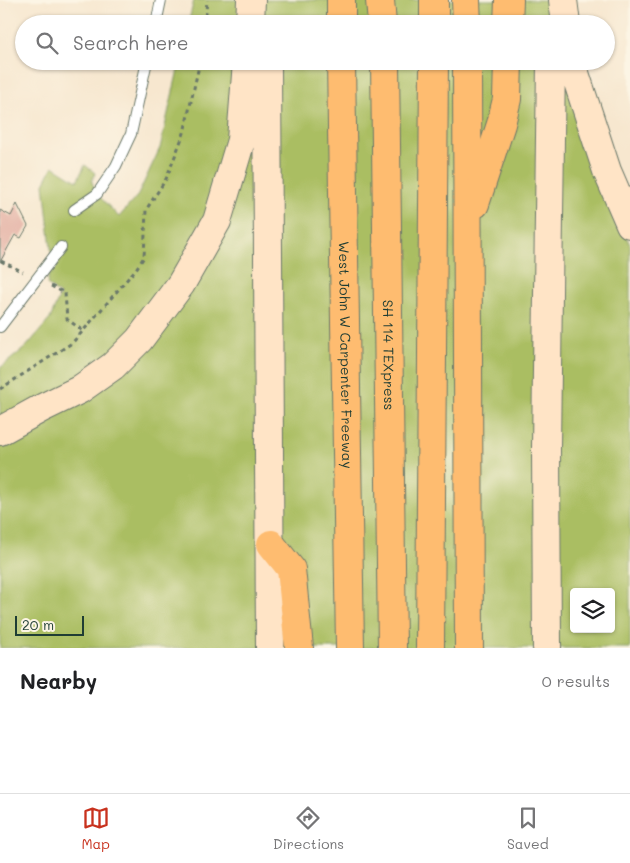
<!DOCTYPE html>
<html lang="en">
<head>
<meta charset="utf-8">
<style>
  :root { --surface:#fff; --page:#f6f6f6; --text:#202124; --muted:#757577; --line:#e0e0e0; --accent:#c8321e }
  body { margin:0; font-family:Mali,sans-serif; background:var(--page); color:var(--text) }
  .controls { position:absolute; right:15px; bottom:15px; display:grid; overflow:hidden; border-radius:5px; box-shadow:0 1px 4px #0004 }
  .controls button { width:45px; height:45px; display:grid; place-items:center; padding:0; border:0; border-bottom:1px solid var(--line); background:var(--surface); color:var(--text); font:25px sans-serif }
  .scale { position:absolute; left:15px; bottom:12px; width:69px; box-sizing:border-box; padding-left:5px; border:2px solid #1f3d34; border-top:0; font-size:14px; line-height:18px; white-space:nowrap; color:#1f3d34; -webkit-text-stroke:4px #fcf5e5; paint-order:stroke }
  .list { margin:0; padding:0; list-style:none }
  h2 { display:flex; justify-content:space-between; align-items:center; height:65px; margin:0; padding:0 20px; font-size:21px }
  h2 small { font-size:16px; font-weight:400; color:var(--muted) }
  .icon { flex:none; width:28px; height:28px; fill:none; stroke:currentColor; stroke-width:2; stroke-linecap:round; stroke-linejoin:round }
  .map { position:relative; flex:none; width:630px; height:648px; overflow:hidden }
  .search { position:absolute; background:var(--surface); box-shadow:0 1px 4px #0004; left:15px; right:15px; top:15px; height:55px; display:flex; align-items:center; gap:12px; box-sizing:border-box; padding:0 18px; border-radius:28px; color:var(--muted); font-size:19px }
  .sheet { height:145px; background:var(--surface) }
  nav { display:flex; justify-content:space-around; align-items:center; box-sizing:border-box; height:70px; border-top:1px solid var(--line); background:var(--surface); font-size:14px; color:var(--muted) }
  nav a { display:grid; justify-items:center; gap:2px }
  nav .on { color:var(--accent) }
  .map>svg:first-child { display:block }
  .green { fill:#aabe62; stroke:#647e4b; fill-rule:evenodd }
  .building { fill:#e3aea1 }
  .lines { fill:none; stroke-linecap:round; stroke-linejoin:round }
  .lane-casing { stroke:#6b786a; stroke-width:12 }
  .secondary-casing { stroke:#6b786a; stroke-width:30 }
  .highway-casing { stroke:#6b786a; stroke-width:30 }
  .path { stroke:#6b786a; stroke-width:3; stroke-dasharray:4 4; stroke-linecap:butt }
  .lane { stroke:#fff; stroke-width:10 }
  .secondary { stroke:#ffe4c6; stroke-width:28 }
  .highway { stroke:#febc70; stroke-width:28 }
  .labels { text-anchor:middle; stroke-width:5; stroke-linejoin:round; paint-order:stroke }
  .street-label { font-size:14px; fill:#1f3d34; stroke:#fcf5e5 }
</style>
</head>
<body>
<div class="map">
<svg width="630" height="648" viewBox="0 0 630 648">
  <rect width="100%" height="100%" fill="#fcf5e5"/>
  <filter id="ink" filterUnits="userSpaceOnUse"><feTurbulence type="fractalNoise" baseFrequency=".02" numOctaves="2"/><feDisplacementMap in="SourceGraphic" scale="10" xChannelSelector="R" yChannelSelector="G"/><feConvolveMatrix kernelMatrix="1 2 1 2 8 2 1 2 1" color-interpolation-filters="sRGB"/></filter>
  <filter id="wash" filterUnits="userSpaceOnUse"><feTurbulence type="fractalNoise" baseFrequency=".0096" numOctaves="4" result="noise"/><feDisplacementMap in="SourceGraphic" scale="20" xChannelSelector="R" yChannelSelector="G"/><feGaussianBlur stdDeviation="1.12" result="paint"/><feColorMatrix in="noise" values="0 0 0 0 0 0 0 0 0 0 0 0 0 0 0 0 0 1.4 0 .05"/><feComposite in="paint" operator="in"/></filter>
  <g filter="url(#wash)">
    <rect width="100%" height="100%" fill="#f7e7cf"/>
    <path class="green" d="M 194,0 L 561,0 L 566,24 L 188,24 Z
      M 180,61 L 573,61 L 586,134 L 630,245 L 630,648 L 0,648 L 0,368 L 26,347 L 50,319 L 60,295 L 47,284 L 52,258 L 44,184 L 53,166 L 77,181 L 85,165 L 95,173 L 92,182 L 97,194 L 119,217 L 138,195 L 160,148 ZM 574,592 L 611,592 L 611,629 L 574,629 Z"/>
    <g id="blocks">
      <path class="building" d="M 17,204 L 28,226 L 21,238 L 15,235 L 0,262 L 0,210 L 11,216 Z"/>
    </g>
  </g>
  <g filter="url(#ink)">
    <use href="#blocks" fill-opacity="0" stroke="#6b786a" stroke-width="1"/>
    <g class="lines">
      <g class="lane-casing">
        <path id="lane" d="M 156,24 L 161,0
          M 74,210 L 97,194 L 116,166 L 131,134 L 147,61
          M 0,327 L 61,247"/>
      </g>
      <g class="secondary-casing">
        <path id="secondary" d="M 563,0 L 566,24
          M 250,24 L 251,0
          M 267,61 L 270,648
          M 571,61 L 607,171 L 630,224
          M 0,431 L 40,409 L 79,390 L 113,366 L 139,340 L 181,284 L 217,221 L 241,140 L 247,61
          M 547,648 L 546,448 L 551,61"/>
      </g>
      <g class="highway-casing">
        <g id="highway">
          <path d="M 341,0 L 341,24"/>
          <path d="M 380,0 L 382,24"/>
          <path d="M 466,0 L 467,24"/>
          <path d="M 434,24 L 434,0"/>
          <path d="M 508,24 L 509,0"/>
          <path id="s1" d="M 341,61 L 350,648"/>
          <path id="s2" d="M 385,61 L 392,648"/>
          <path d="M 467,61 L 469,648"/>
          <path d="M 475,204 L 501,124 L 507,99 L 508,61"/>
          <path d="M 271,544 L 291,569 L 299,648"/>
          <path d="M 430,648 L 434,61"/>
        </g>
      </g>
      <path class="path" d="M 205,24 L 207,0
        M 1,261 L 23,272
        M 51,286 L 65,293 L 67,319 L 83,331
        M 0,389 L 72,343 L 83,331 L 136,269 L 144,257 L 146,210 L 166,179 L 184,133 L 200,61"/>
      <use href="#lane" class="lane"/>
      <use href="#secondary" class="secondary"/>
      <use href="#highway" class="highway"/>
    </g>
  </g>
  <g class="labels">
    <g class="street-label">
      <text dy="5" stroke="none"><textPath href="#s1" startOffset="294">West John W Carpenter Freeway</textPath></text>
      <text dy="5" stroke="none"><textPath href="#s2" startOffset="294">SH 114 TEXpress</textPath></text>
    </g>
  </g>
</svg>
<div class="controls">
<button><svg class="icon" aria-label="layers" viewBox="0 0 24 24"><path d="M12 4l9 5-9 5-9-5zM3 14l9 5 9-5"/></svg></button>
</div>
<div class="scale">20 m</div>
<div class="search"><svg class="icon" aria-label="search" viewBox="0 0 24 24"><circle cx="10" cy="10" r="6"/><path d="M15 15l6 6"/></svg>Search here</div>
</div>
<section class="sheet">
<h2>Nearby<small>0 results</small></h2>
<ul class="list">
</ul>
</section>
<nav>
<a class="on"><svg class="icon" aria-label="map" viewBox="0 0 24 24"><path d="M3 6l6-2 6 2 6-2v14l-6 2-6-2-6 2zM9 4v14M15 6v14"/></svg>Map</a>
<a><svg class="icon" aria-label="directions" viewBox="0 0 24 24"><path d="M12 3l9 9-9 9-9-9zM9 14v-3h6M13 9l2 2-2 2"/></svg>Directions</a>
<a><svg class="icon" aria-label="saved" viewBox="0 0 24 24"><path d="M7 4h10v16l-5-4-5 4z"/></svg>Saved</a>
</nav>
</body>
</html>
